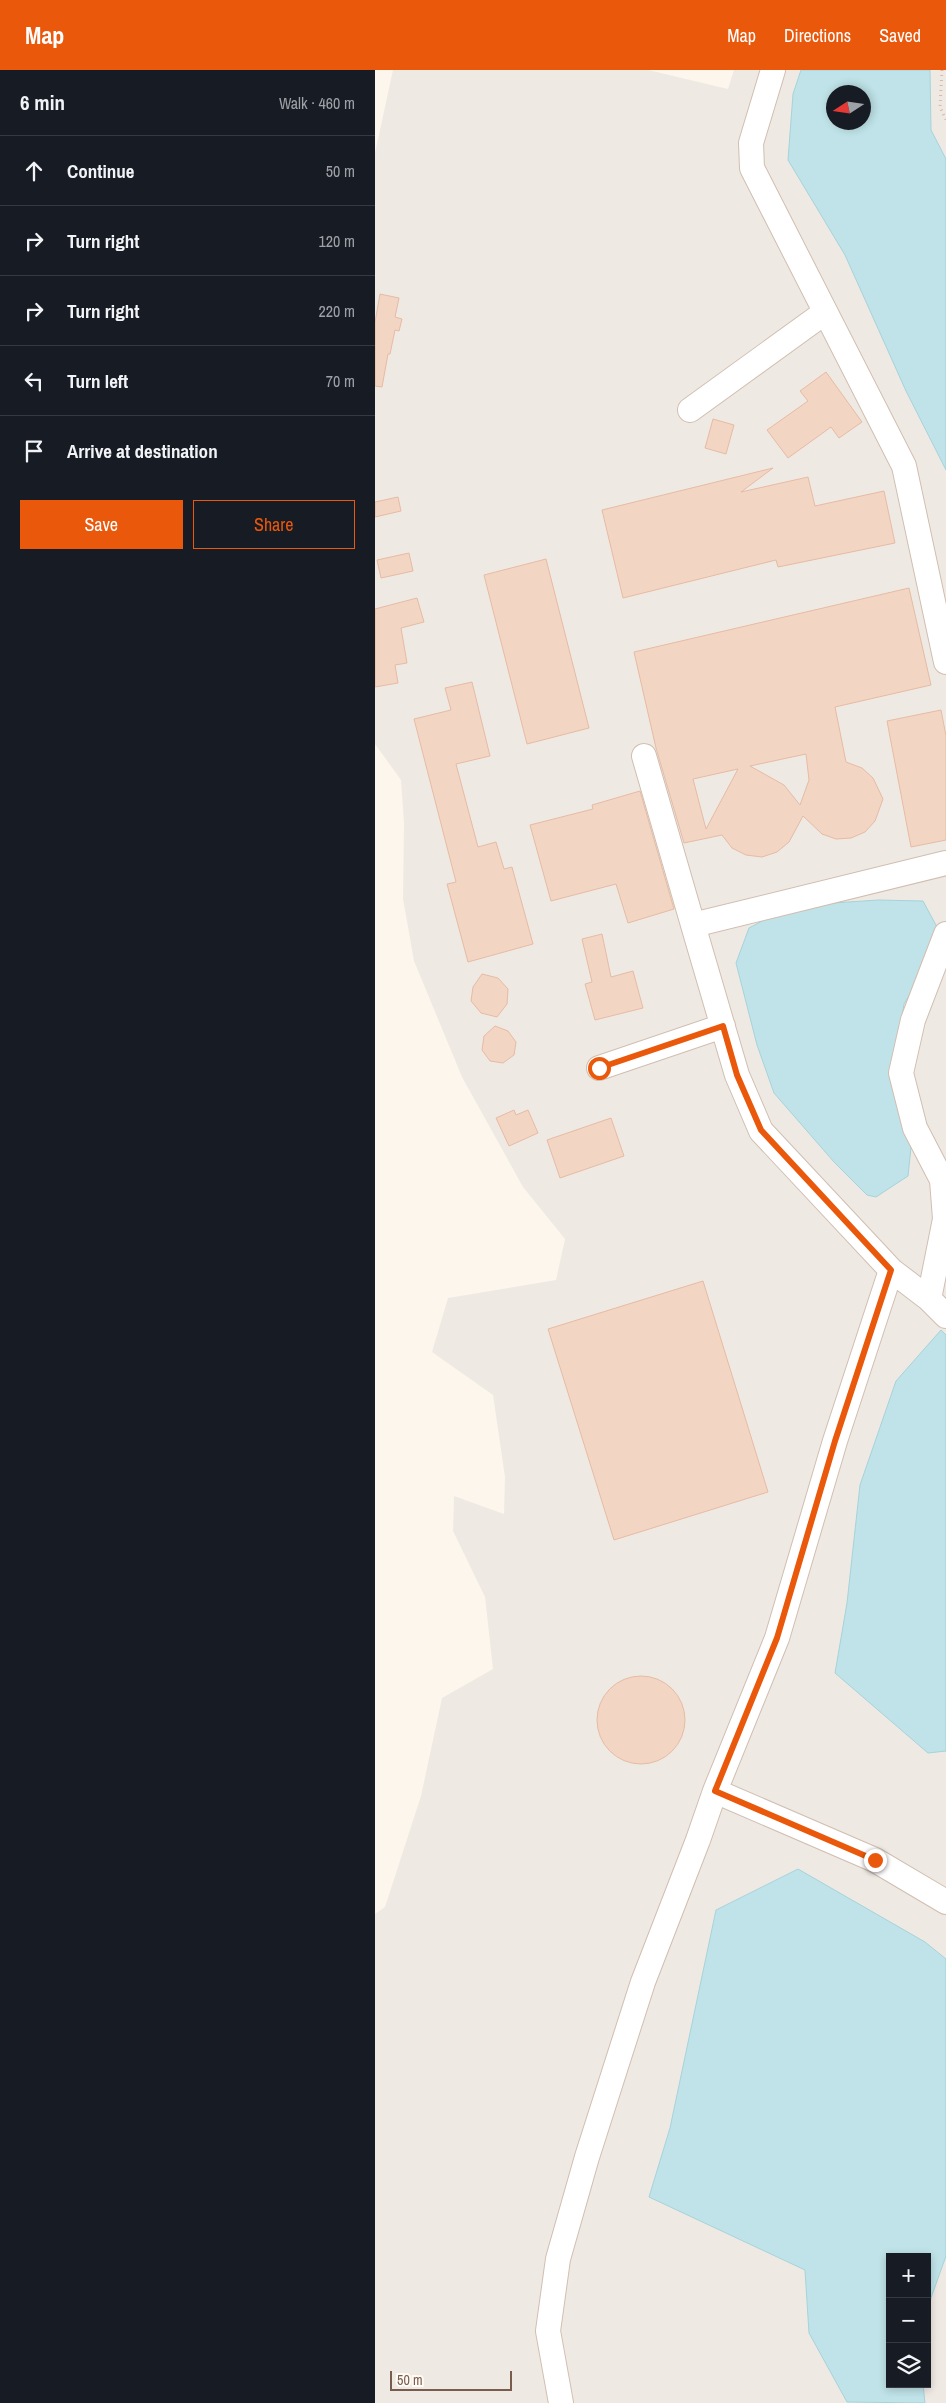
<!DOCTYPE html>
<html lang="en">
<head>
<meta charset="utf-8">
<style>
  :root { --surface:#171b24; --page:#242831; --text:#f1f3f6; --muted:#9ea1a6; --line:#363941; --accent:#ea580c }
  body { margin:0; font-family:"Archivo Narrow",sans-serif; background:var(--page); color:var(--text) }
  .controls { position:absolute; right:15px; bottom:15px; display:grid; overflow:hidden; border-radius:0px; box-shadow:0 2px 8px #0003 }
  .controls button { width:45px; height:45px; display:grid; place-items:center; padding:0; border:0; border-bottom:1px solid var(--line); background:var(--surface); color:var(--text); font:25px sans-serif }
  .compass { position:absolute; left:451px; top:15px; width:45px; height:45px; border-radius:50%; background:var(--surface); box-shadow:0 2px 8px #0003; rotate:258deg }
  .scale { position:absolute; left:15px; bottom:12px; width:122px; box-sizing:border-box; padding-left:5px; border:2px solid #7a5c4d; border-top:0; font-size:14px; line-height:18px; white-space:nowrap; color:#7a5c4d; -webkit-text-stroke:4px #fffaf3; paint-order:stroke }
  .stop { position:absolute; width:15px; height:15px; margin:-11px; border:4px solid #ea580c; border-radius:50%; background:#fff }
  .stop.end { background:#ea580c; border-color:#fff; box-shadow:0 1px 5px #0008 }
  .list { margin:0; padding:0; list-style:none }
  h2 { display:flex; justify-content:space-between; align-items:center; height:65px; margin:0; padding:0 20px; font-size:21px }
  h2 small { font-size:16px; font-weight:400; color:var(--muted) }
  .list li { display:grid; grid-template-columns:32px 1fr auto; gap:15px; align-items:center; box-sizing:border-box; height:70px; padding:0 20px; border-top:1px solid var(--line) }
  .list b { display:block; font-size:19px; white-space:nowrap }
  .list em { font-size:16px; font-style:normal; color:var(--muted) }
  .actions { display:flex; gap:10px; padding:15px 20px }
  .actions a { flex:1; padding:11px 0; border:1px solid var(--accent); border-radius:0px; text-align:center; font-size:18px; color:var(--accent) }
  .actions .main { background:var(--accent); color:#fff }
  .icon { flex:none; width:28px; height:28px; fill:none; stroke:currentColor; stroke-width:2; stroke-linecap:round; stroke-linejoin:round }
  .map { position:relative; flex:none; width:571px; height:2333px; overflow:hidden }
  header { display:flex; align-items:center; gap:30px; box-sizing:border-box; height:70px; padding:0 25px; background:var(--accent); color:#fff }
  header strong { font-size:24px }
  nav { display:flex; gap:28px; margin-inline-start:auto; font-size:18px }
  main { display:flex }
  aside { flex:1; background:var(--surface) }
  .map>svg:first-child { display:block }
  .industrial { fill:#efe9e4; fill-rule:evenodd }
  .water { fill:#bfe3e8; stroke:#a5d3da; fill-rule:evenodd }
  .building { fill:#f3d5c3; stroke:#e6bba3; fill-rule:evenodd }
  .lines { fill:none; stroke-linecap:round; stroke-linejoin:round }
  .minor-casing { stroke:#d1beb0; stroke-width:26 }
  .path { stroke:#d9b8a5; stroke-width:3; stroke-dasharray:1 4; stroke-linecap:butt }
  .minor { stroke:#fff; stroke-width:24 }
  .route { stroke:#ea580c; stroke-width:6 }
</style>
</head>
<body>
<header>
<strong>Map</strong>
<nav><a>Map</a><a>Directions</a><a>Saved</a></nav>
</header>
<main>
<aside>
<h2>6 min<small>Walk · 460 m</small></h2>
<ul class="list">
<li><svg class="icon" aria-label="ahead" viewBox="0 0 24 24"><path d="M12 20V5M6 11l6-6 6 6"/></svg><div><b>Continue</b></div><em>50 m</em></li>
<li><svg class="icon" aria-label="right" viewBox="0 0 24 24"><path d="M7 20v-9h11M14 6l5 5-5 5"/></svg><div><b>Turn right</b></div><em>120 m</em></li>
<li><svg class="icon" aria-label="right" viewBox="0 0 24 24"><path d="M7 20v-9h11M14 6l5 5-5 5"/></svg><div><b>Turn right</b></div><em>220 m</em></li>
<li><svg class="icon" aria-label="left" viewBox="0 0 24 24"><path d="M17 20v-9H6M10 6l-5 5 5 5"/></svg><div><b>Turn left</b></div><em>70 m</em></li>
<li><svg class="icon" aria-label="arrive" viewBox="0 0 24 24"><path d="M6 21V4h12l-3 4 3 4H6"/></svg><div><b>Arrive at destination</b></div></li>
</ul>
<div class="actions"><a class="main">Save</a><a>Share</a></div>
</aside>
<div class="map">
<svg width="571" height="2333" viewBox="0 0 571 2333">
  <rect width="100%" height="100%" fill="#fdf6ec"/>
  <path class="industrial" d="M 18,0 L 273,0 L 353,19 L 359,0 L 571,0 L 571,2333 L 0,2333 L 0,1844 L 10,1837 L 46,1726 L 67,1628 L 118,1599 L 110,1527 L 78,1461 L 79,1426 L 129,1444 L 130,1407 L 118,1325 L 57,1282 L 73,1228 L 181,1210 L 190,1169 L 148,1117 L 87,1007 L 39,891 L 28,829 L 29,753 L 26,710 L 0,674 L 0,83 ZM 458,22 L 488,22 L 488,52 L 458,52 ZM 515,2187 L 552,2187 L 552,2314 L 515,2314 Z"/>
  <path class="water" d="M 426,0 L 555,0 L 556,60 L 571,89 L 571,400 L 531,321 L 470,185 L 413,90 L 418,24 ZM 488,22 L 488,52 L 458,52 L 458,22 Z
    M 503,830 L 548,831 L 562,857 L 546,906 L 529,934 L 525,962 L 537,1068 L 533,1106 L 501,1127 L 492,1125 L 459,1092 L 399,1023 L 382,975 L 361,893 L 374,858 L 393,848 L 443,834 Z
    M 566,1260 L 571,1265 L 571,1681 L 553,1683 L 460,1603 L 472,1533 L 485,1415 L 521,1311 Z
    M 423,1799 L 550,1872 L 571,1889 L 571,2186 L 552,2239 L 552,2187 L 515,2187 L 515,2314 L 548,2314 L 550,2333 L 472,2332 L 434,2263 L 430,2200 L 274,2127 L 295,2058 L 341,1840 Z"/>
  <path class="building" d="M 5,224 L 24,228 L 20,247 L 27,249 L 24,261 L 20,260 L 15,284 L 13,284 L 7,317 L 0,316 L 0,252 Z
    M 451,302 L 487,352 L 464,368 L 456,357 L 413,388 L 392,360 L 433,331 L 425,321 Z
    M 338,349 L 359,355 L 351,384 L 330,378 Z
    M 398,398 L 366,422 L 433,407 L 440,436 L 509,421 L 520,473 L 403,497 L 401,490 L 248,528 L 227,440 Z
    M 23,427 L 26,441 L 0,447 L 0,432 Z
    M 34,483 L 38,501 L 6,508 L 2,490 Z
    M 171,489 L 214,658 L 152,674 L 109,505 Z
    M 534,518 L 556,615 L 460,637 L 471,692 L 487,698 L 498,708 L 508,729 L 500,751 L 490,762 L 476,768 L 461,769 L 447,764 L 428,746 L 414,772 L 402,782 L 387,787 L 371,785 L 357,778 L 347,765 L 309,773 L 281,678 L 259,582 ZM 431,684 L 434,710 L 425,735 L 409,715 L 375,696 ZM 363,699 L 331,759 L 318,709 Z
    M 42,528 L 49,552 L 26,558 L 32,593 L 20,595 L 23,613 L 0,617 L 0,539 Z
    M 97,612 L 115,686 L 81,694 L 103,777 L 121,772 L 129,799 L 137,797 L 158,874 L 93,892 L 72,814 L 81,812 L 39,649 L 76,640 L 70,618 Z
    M 566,640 L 571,666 L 571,770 L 536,777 L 512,651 Z
    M 265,721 L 299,839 L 253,853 L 241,814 L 176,831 L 155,755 L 218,739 L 217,735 Z
    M 227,864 L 236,907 L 258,901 L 268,938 L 220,950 L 210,914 L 217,912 L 207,869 Z
    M 107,904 L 123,908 L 133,919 L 132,934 L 122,947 L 106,943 L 96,931 L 98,917 Z
    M 120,956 L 133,961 L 141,972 L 139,985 L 128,993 L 115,991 L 107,980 L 109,966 Z
    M 139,1040 L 141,1045 L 153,1040 L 163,1063 L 134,1076 L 121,1048 Z
    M 236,1048 L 249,1086 L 185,1108 L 172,1070 Z
    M 328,1211 L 393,1422 L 239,1470 L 173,1259 Z
    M222 1650a44 44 0 1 1 88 0a44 44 0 1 1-88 0Z"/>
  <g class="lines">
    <g class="minor-casing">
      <path id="minor" d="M 398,0 L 376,73 L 377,98 L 529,396 L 571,592
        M 315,340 L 449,243
        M 269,686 L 318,855
        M 224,998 L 348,956
        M 516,1200 L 554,1229 L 571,1246
        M 554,1229 L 570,1149 L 567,1110 L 540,1058 L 526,1003 L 538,950 L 571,864
        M 340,1721 L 500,1790 L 571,1832
        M 186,2333 L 173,2261 L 183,2189 L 212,2087 L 268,1912 L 323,1770 L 340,1721 L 402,1568 L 460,1371 L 516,1200 L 386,1061 L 362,1005 L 318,855 L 571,793"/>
    </g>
    <path class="path" d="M 567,0 L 565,37 L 571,50"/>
    <use href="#minor" class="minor"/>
  </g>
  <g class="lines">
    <path class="route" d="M 224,998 L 348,956 L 362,1005 L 386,1060 L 516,1200 L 460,1371 L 402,1568 L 340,1721 L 500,1790"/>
  </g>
</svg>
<div class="controls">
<button>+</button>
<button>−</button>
<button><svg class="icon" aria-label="layers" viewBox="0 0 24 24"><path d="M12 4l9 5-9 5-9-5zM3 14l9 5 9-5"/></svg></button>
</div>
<svg class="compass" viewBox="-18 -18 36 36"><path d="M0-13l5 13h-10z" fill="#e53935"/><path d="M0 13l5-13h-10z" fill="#9ea1a6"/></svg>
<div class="scale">50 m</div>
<div class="stop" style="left:224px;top:998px"></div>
<div class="stop end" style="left:500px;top:1790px"></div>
</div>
</main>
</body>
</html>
